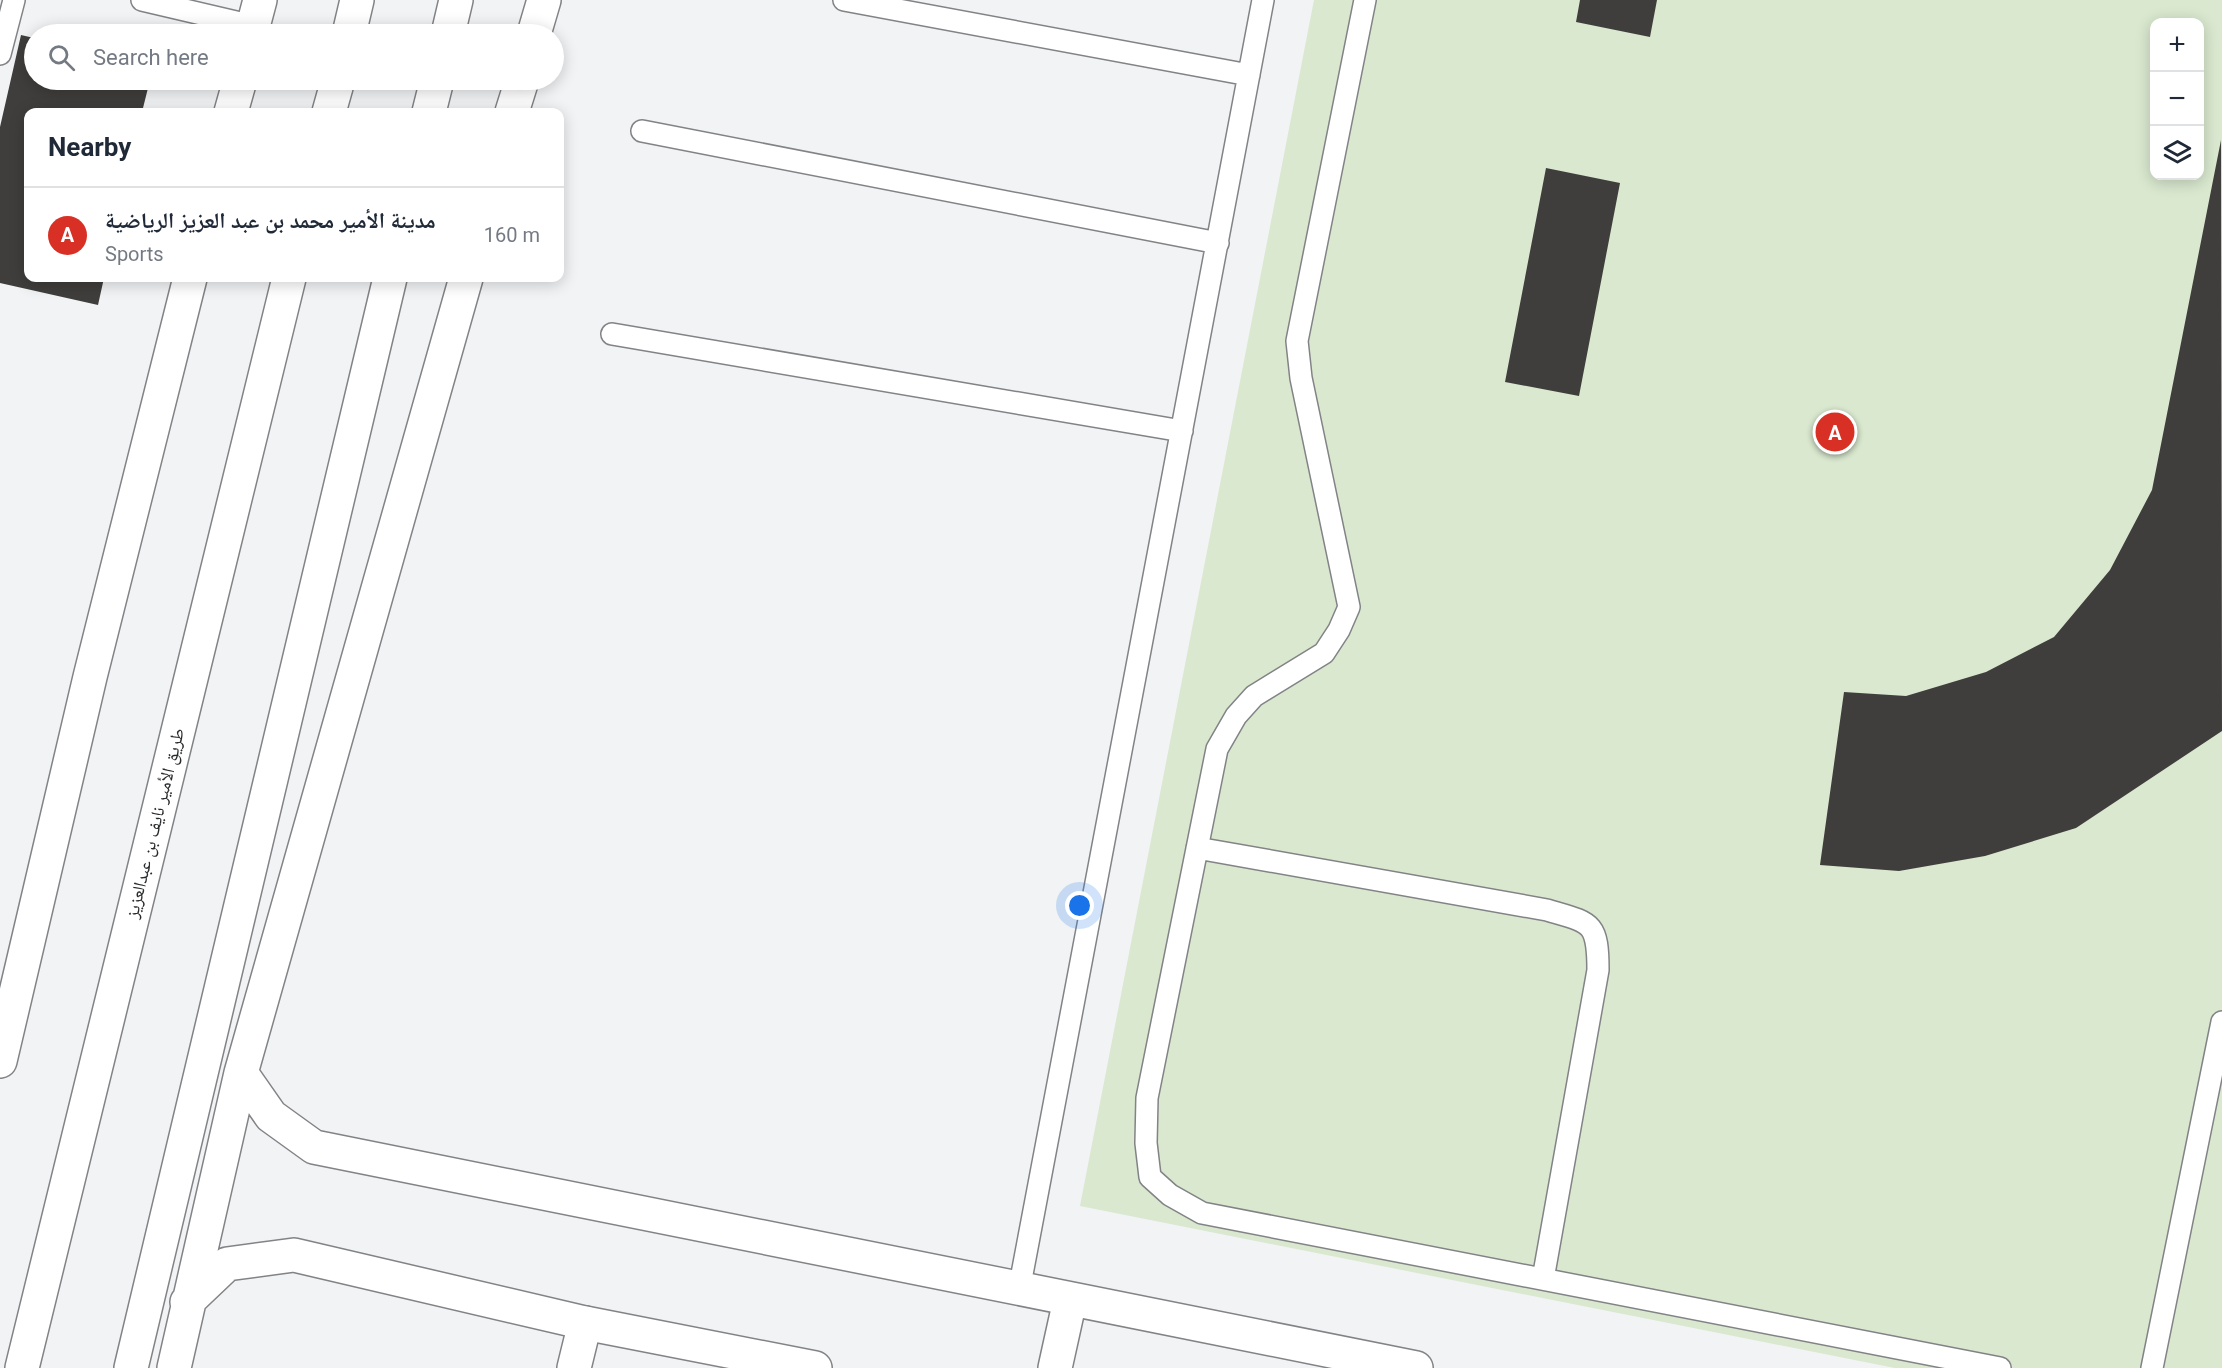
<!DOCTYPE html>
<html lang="en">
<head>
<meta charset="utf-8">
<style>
  :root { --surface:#fff; --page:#f6f6f7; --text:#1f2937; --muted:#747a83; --line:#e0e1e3; --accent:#d93025 }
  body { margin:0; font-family:Roboto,"Noto Naskh Arabic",sans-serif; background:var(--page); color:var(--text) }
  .controls { position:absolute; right:18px; top:18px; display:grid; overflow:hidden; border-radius:12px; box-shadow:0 3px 15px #0003 }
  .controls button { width:54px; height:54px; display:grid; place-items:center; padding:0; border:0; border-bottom:2px solid var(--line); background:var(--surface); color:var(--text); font:30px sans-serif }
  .you { position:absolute; left:1080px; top:906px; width:21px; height:21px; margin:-15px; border:4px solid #fff; border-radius:50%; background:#1a73e8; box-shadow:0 0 0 9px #1a73e833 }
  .badge { display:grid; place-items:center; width:39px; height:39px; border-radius:50%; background:var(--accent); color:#fff; font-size:20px; font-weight:700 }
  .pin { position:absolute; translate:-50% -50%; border:3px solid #fff; box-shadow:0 2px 6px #0006 }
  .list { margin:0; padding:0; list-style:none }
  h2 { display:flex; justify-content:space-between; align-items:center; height:78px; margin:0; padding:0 24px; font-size:26px }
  h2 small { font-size:20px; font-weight:400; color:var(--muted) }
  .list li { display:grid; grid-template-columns:39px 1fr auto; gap:18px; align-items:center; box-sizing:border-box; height:96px; padding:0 24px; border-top:2px solid var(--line) }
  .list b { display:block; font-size:22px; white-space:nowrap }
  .list p { margin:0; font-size:20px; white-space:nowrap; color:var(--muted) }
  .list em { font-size:20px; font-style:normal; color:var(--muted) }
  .icon { flex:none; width:33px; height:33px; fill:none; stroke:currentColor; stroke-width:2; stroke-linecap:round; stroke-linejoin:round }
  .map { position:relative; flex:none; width:2222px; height:1368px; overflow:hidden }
  .search { position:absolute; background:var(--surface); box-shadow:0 3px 15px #0003; left:24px; top:24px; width:540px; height:66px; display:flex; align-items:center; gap:15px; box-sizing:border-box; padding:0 21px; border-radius:33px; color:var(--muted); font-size:22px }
  .panel { position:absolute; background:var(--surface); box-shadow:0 3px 15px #0003; left:24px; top:108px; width:540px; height:174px; border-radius:12px }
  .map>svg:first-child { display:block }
  .green { fill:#d9e8cf; fill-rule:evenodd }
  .building { fill:#3f3e3c }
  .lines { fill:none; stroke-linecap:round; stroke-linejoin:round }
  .lane-casing { stroke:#828386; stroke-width:24 }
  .street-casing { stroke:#828386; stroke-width:36 }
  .secondary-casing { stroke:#828386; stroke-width:36 }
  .highway-casing { stroke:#828386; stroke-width:36 }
  .lane { stroke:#fff; stroke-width:21 }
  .street { stroke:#fff; stroke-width:33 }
  .secondary { stroke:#fff; stroke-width:33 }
  .highway { stroke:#fff; stroke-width:33 }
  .labels { text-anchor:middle; stroke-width:6; stroke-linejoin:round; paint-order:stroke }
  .street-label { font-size:18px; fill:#292a2b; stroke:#fff }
</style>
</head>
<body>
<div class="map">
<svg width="2222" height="1368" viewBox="0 0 2222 1368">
  <rect width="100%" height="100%" fill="#f1f3f5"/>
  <path class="green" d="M 1314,0 L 2222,0 L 2222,1368 L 1895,1368 L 1080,1206 ZM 2154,22 L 2200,22 L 2200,176 L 2154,176 Z"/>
  <path class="building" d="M 1580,0 L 1657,0 L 1650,37 L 1576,22 Z
    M 21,35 L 34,38 L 34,80 L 150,80 L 142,112 L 28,112 L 28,278 L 104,278 L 98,305 L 0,283 L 0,127 Z
    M 2221,140 L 2222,731 L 2076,828 L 1985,856 L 1899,871 L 1820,865 L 1844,692 L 1906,696 L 1986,672 L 2054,637 L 2110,570 L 2152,490 Z
    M 1546,168 L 1620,183 L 1579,396 L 1505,382 Z"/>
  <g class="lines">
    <g class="lane-casing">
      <path id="lane" d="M 142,0 L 253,26
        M 844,0 L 1249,75
        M 1365,0 L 1297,341 L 1301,378 L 1349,607 L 1339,630 L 1324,653 L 1254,696 L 1236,716 L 1217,749 L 1147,1098 L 1146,1143 L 1150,1177 L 1170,1195 L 1202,1213 L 2000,1368
        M 0,54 L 14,0
        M 642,131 L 1218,243
        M 612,334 L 1182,431
        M 1197,848 L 1547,910 C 1591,923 1598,921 1598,970 L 1543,1279
        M 1019,1290 L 1263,0
        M 2152,1368 L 2222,1022"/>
    </g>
    <g class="street-casing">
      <path id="street" d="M 574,1368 L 585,1323
        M 1055,1368 L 1070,1300"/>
    </g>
    <g class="secondary-casing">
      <path id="secondary" d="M 251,34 L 260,0
        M 534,34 L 544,0
        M 231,112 L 240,80
        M 512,112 L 522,80
        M 0,1061 L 90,677 L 190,278
        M 241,1073 L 271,1116 L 314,1147 L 1416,1368
        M 187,1302 L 227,1264 L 294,1255 L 585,1323 L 815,1368
        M 174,1368 L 241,1073 L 466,278"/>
    </g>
    <g class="highway-casing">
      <path id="highway" d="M 349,34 L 357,0
        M 448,34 L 456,0
        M 329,112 L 338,80
        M 429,112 L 437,80
        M 22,1368 L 289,278
        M 131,1368 L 390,278"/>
    </g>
    <use href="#lane" class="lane"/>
    <use href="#street" class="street"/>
    <use href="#secondary" class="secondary"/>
    <use href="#highway" class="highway"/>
  </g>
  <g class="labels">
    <g class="street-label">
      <text transform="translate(155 823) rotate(-76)" y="6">طريق الأمير نايف بن عبدالعزيز</text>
    </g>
  </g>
</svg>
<div class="controls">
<button>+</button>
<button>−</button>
<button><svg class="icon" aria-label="layers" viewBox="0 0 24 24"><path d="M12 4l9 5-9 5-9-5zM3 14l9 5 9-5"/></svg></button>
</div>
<div class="you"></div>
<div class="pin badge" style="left:1835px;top:432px">A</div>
<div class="search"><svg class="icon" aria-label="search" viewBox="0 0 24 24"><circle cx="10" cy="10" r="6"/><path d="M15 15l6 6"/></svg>Search here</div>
<section class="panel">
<h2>Nearby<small></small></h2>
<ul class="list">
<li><span class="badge">A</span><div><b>مدينة الأمير محمد بن عبد العزيز الرياضية</b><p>Sports</p></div><em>160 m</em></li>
</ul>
</section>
</div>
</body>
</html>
